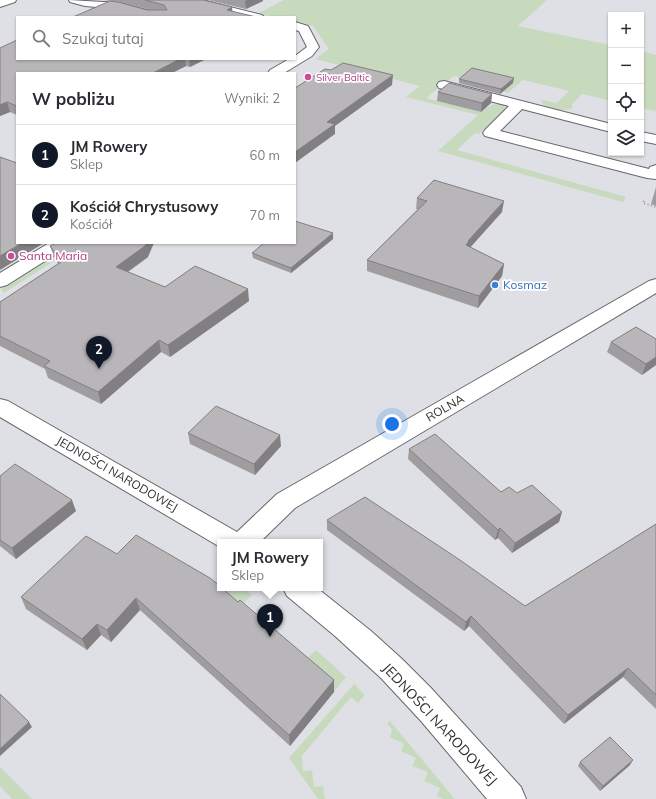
<!DOCTYPE html>
<html lang="pl">
<head>
<meta charset="utf-8">
<style>
  :root { --surface:#fff; --page:#f7f7f7; --text:#2b2b33; --muted:#7c7c81; --line:#e1e1e2; --accent:#111827 }
  body { margin:0; font-family:Mulish,sans-serif; background:var(--page); color:var(--text) }
  .controls { position:absolute; right:12px; top:12px; display:grid; overflow:hidden; border-radius:0px; box-shadow:0 1px 3px #0004 }
  .controls button { width:36px; height:36px; display:grid; place-items:center; padding:0; border:0; border-bottom:1px solid var(--line); background:var(--surface); color:var(--text); font:20px sans-serif }
  .you { position:absolute; left:392px; top:424px; width:14px; height:14px; margin:-10px; border:3px solid #fff; border-radius:50%; background:#1a73e8; box-shadow:0 0 0 6px #1a73e833 }
  .badge { display:grid; place-items:center; width:26px; height:26px; border-radius:50%; background:var(--accent); color:#fff; font-size:13px; font-weight:700 }
  .pin { position:absolute; translate:-50% -33px; filter:drop-shadow(0 1px 2px #0008) }
  .pin::after { content:''; position:absolute; top:21px; width:14px; height:12px; background:inherit; clip-path:polygon(0 0,100% 0,50% 100%) }
  .popup { position:absolute; left:217px; top:539px; width:106px; height:52px; box-sizing:border-box; display:grid; place-content:center; border-radius:0px; background:var(--surface); filter:drop-shadow(0 1px 3px #0005); font-size:13px; white-space:nowrap; color:var(--muted) }
  .popup b { font-size:15px; color:var(--text) }
  .popup::after { content:''; position:absolute; left:50%; top:100%; margin-left:-8px; border:8px solid transparent; border-top-color:var(--surface) }
  .list { margin:0; padding:0; list-style:none }
  h2 { display:flex; justify-content:space-between; align-items:center; height:52px; margin:0; padding:0 16px; font-size:17px }
  h2 small { font-size:13px; font-weight:400; color:var(--muted) }
  .list li { display:grid; grid-template-columns:26px 1fr auto; gap:12px; align-items:center; box-sizing:border-box; height:60px; padding:0 16px; border-top:1px solid var(--line) }
  .list b { display:block; font-size:15px; white-space:nowrap }
  .list p { margin:0; font-size:13px; white-space:nowrap; color:var(--muted) }
  .list em { font-size:13px; font-style:normal; color:var(--muted) }
  .icon { flex:none; width:22px; height:22px; fill:none; stroke:currentColor; stroke-width:2; stroke-linecap:round; stroke-linejoin:round }
  .map { position:relative; flex:none; width:656px; height:799px; overflow:hidden }
  .search { position:absolute; background:var(--surface); box-shadow:0 1px 3px #0004; left:16px; top:16px; width:280px; height:44px; display:flex; align-items:center; gap:10px; box-sizing:border-box; padding:0 14px; border-radius:0px; color:var(--muted); font-size:15px }
  .panel { position:absolute; background:var(--surface); box-shadow:0 1px 3px #0004; left:16px; top:72px; width:280px; height:172px; border-radius:0px }
  .map>svg:first-child { display:block }
  .green { fill:#c8dabd }
  .lines { fill:none; stroke-linecap:round; stroke-linejoin:round }
  .minor-casing { stroke:#65676b; stroke-width:2 }
  .path { stroke:#929397; stroke-width:2; stroke-dasharray:1 2.5; stroke-linecap:butt }
  .minor { fill:#fff; fill-rule:evenodd }
  .wall { fill:#9f9da0 }
  .shaded-wall { fill:#827f82 }
  .building { fill:#b9b6ba; stroke:#827f82 }
  .hotel-dot { fill:#d1479c; stroke:#fff; stroke-width:1.5 }
  .shop-dot { fill:#3f7fe0; stroke:#fff; stroke-width:1.5 }
  .labels { text-anchor:middle; stroke-width:3.5; stroke-linejoin:round; paint-order:stroke }
  .far-hotel-label { font-size:10px; fill:#b23c85; stroke:#fff; text-anchor:start }
  .hotel-label { font-size:12px; fill:#b23c85; stroke:#fff; text-anchor:start }
  .shop-label { font-size:12px; fill:#366cbe; stroke:#fff; text-anchor:start }
  .street-label { font-size:12px; fill:#323234; stroke:#fff }
  .near-street-label { font-size:14px; fill:#323234; stroke:#fff }
</style>
</head>
<body>
<div class="map">
<svg width="656" height="799" viewBox="0 0 656 799">
  <rect width="100%" height="100%" fill="#dfe0e5"/>
  <path class="green" d="M 284,0 L 547,0 L 518,26 L 611,45 L 611,101 L 582,94 L 571,106 L 573,106 L 572,108 C 562,112 547,111 541,101 L 542,100 L 557,103 L 569,91 L 523,80 L 508,93 L 483,83 L 454,76 L 426,98 L 481,112 C 489,107 496,100 505,106 L 504,110 L 479,134 L 475,133 L 457,150 L 626,197 L 623,202 L 438,151 L 478,115 L 406,97 L 420,86 L 315,59 L 329,49 L 313,26 L 295,21 L 295,17 L 277,17 L 259,13 Z
    M 641,51 L 656,55 L 656,111 L 641,108 Z
    M 57,252 L 68,252 L 4,293 L 1,289 Z
    M 220,580 L 220,588 L 242,588 L 252,595 L 236,610 L 211,589 Z
    M 316,650 L 346,677 L 334,692 L 301,663 Z
    M 354,684 L 365,695 L 358,703 L 351,697 L 302,756 L 303,771 L 312,770 L 314,787 L 323,786 L 325,799 L 318,799 L 289,758 Z
    M 390,721 L 455,799 L 443,799 L 437,796 L 440,788 L 424,781 L 428,772 L 412,766 L 416,758 L 401,751 L 404,744 L 390,737 L 392,730 L 387,723 Z
    M 0,767 L 32,799 L 12,799 L 0,786 Z"/>
  <g class="lines">
    <g class="minor-casing">
      <path id="minor" d="M 0,0 L 16,0 L 15,2 L 0,7 Z
        M 69,0 L 120,3 L 165,15 L 167,17 L 148,17 L 120,9 L 85,6 L 70,2 Z
        M 184,0 L 202,0 L 262,15 L 264,17 L 244,17 L 185,2 Z
        M 295,22 L 308,26 L 319,47 L 312,56 L 284,73 L 268,73 L 270,70 L 289,59 L 295,59 L 295,56 L 307,47 L 299,31 L 295,30 Z
        M 444,81 L 611,124 L 611,132 L 522,109 L 500,131 L 649,169 L 650,167 L 656,165 L 656,179 L 647,178 L 485,136 L 483,133 L 485,130 L 509,106 L 439,88 L 437,85 L 439,82 Z
        M 641,132 L 656,135 L 656,144 L 641,141 Z
        M 49,243 L 70,243 L 67,247 L 7,285 L 0,287 L 0,273 Z
        M 656,279 L 656,293 L 295,508 L 260,542 L 220,542 L 220,547 L 0,417 L 0,399 L 8,401 L 237,532 L 277,494 L 649,281 Z
        M 283,588 L 317,588 L 371,631 L 402,659 L 431,688 L 521,787 L 526,799 L 487,799 L 421,721 L 381,678 L 335,636 L 287,596 Z"/>
    </g>
    <path class="path" d="M 644,201 L 643,203 L 656,207"/>
    <use href="#minor" class="minor"/>
  </g>
  <path class="wall" d="M 103,0 L 203,0 L 232,7 L 232,11 L 147,10 L 151,10 L 120,2 Z
    M 208,0 L 263,0 L 263,1 L 246,9 Z
    M 0,48 L 17,59 L 206,59 L 190,67 L 186,66 L 172,73 L 17,73 L 17,115 L 10,112 L 0,116 Z
    M 459,79 L 513,83 L 500,94 L 459,83 Z
    M 438,92 L 492,94 L 491,103 L 481,112 L 437,101 Z
    M 656,187 L 656,206 L 651,204 Z
    M 417,198 L 502,212 L 470,247 L 504,264 L 502,276 L 478,308 L 367,271 L 367,260 L 418,209 L 416,209 Z
    M 333,239 L 291,273 L 253,258 L 252,253 Z
    M 50,246 L 148,257 L 128,272 L 165,287 L 249,301 L 170,357 L 161,352 L 101,404 L 48,378 L 45,369 L 0,346 L 0,302 L 58,264 L 54,257 Z
    M 656,339 L 656,365 L 642,375 L 607,352 L 611,342 Z
    M 188,433 L 281,446 L 255,475 L 190,444 Z
    M 409,449 L 501,492 L 517,493 L 562,512 L 559,522 L 512,553 L 498,538 L 495,540 L 408,459 Z
    M 0,476 L 76,511 L 16,559 L 0,546 Z
    M 327,520 L 525,606 L 656,524 L 656,709 L 623,677 L 564,724 L 469,626 L 464,631 L 327,530 Z
    M 117,554 L 238,602 L 334,680 L 334,692 L 290,746 L 140,610 L 111,642 L 101,635 L 87,650 L 26,609 L 21,597 Z
    M 580,762 L 630,765 L 600,791 L 578,766 Z"/>
  <path class="shaded-wall" d="M 247,0 L 263,0 L 263,1 L 246,9 L 245,1 Z
    M 232,7 L 233,16 L 227,10 Z
    M 180,59 L 185,59 L 186,66 L 172,73 L 153,73 Z
    M 189,59 L 206,59 L 190,67 Z
    M 393,75 L 392,85 L 335,126 L 335,134 L 295,163 L 295,152 L 327,122 Z
    M 514,78 L 513,83 L 500,94 L 501,89 Z
    M 492,94 L 491,103 L 481,112 L 482,103 Z
    M 7,102 L 10,112 L 0,116 L 0,105 Z
    M 504,201 L 502,212 L 468,250 L 466,245 L 468,241 Z
    M 333,233 L 333,239 L 291,273 L 291,268 Z
    M 22,243 L 44,243 L 0,270 L 0,256 Z
    M 147,243 L 154,243 L 148,257 L 119,278 L 116,267 Z
    M 504,264 L 502,276 L 478,308 L 479,296 Z
    M 248,289 L 249,301 L 170,357 L 168,345 Z
    M 159,340 L 161,352 L 101,404 L 98,392 Z
    M 656,357 L 656,365 L 642,375 L 646,364 Z
    M 280,435 L 281,446 L 255,475 L 254,464 Z
    M 72,500 L 76,511 L 16,559 L 12,548 Z
    M 562,512 L 559,522 L 512,553 L 515,543 Z
    M 500,528 L 498,538 L 495,540 L 498,530 Z
    M 136,598 L 140,610 L 111,642 L 107,630 Z
    M 471,616 L 469,626 L 464,631 L 466,622 Z
    M 97,624 L 101,635 L 87,650 L 82,639 Z
    M 628,668 L 623,677 L 564,724 L 568,715 Z
    M 334,680 L 334,692 L 290,746 L 289,735 Z
    M 29,722 L 32,727 L 0,756 L 0,749 Z
    M 633,760 L 630,765 L 600,791 L 603,786 Z"/>
  <path class="building" d="M 145,0 L 203,0 L 232,7 L 227,10 L 256,17 L 73,17 L 110,1 L 118,2 L 147,10 L 167,10 L 164,5 Z
    M 17,40 L 17,59 L 180,59 L 153,73 L 17,73 L 17,106 L 7,102 L 0,105 L 0,48 Z
    M 343,63 L 393,75 L 327,122 L 335,124 L 295,152 L 295,88 L 325,69 L 331,70 Z
    M 472,68 L 514,78 L 501,89 L 459,79 Z
    M 449,83 L 492,94 L 482,103 L 438,92 Z
    M 0,157 L 17,163 L 17,243 L 22,243 L 0,256 Z
    M 434,180 L 504,201 L 468,241 L 469,241 L 466,245 L 504,264 L 479,296 L 367,260 L 427,201 L 417,198 Z
    M 295,221 L 333,233 L 291,268 L 252,253 L 264,243 L 295,243 Z
    M 55,243 L 147,243 L 145,246 L 116,267 L 165,287 L 195,266 L 248,289 L 168,345 L 159,340 L 98,392 L 44,366 L 50,361 L 0,336 L 0,302 L 61,262 L 50,246 Z
    M 636,327 L 656,339 L 656,357 L 646,364 L 611,342 Z
    M 216,406 L 280,435 L 254,464 L 188,433 Z
    M 435,434 L 501,492 L 509,487 L 517,493 L 532,485 L 562,512 L 515,543 L 500,528 L 498,530 L 409,449 Z
    M 15,464 L 72,500 L 12,548 L 0,540 L 0,476 Z
    M 365,497 L 460,560 L 525,606 L 656,524 L 656,695 L 628,668 L 568,715 L 471,616 L 466,622 L 327,520 Z
    M 136,535 L 210,578 L 220,586 L 220,588 L 222,588 L 238,602 L 240,600 L 248,607 L 334,680 L 289,735 L 136,598 L 107,630 L 97,624 L 82,639 L 21,597 L 86,536 L 117,554 Z
    M 0,694 L 29,722 L 0,749 Z
    M 610,737 L 633,760 L 603,786 L 580,762 Z"/>
  <g class="hotel-dot">
    <circle cx="308" cy="77" r="4"/>
    <circle cx="11" cy="256" r="4"/>
  </g>
  <circle class="shop-dot" cx="495" cy="285" r="4"/>
  <g class="labels">
    <g class="far-hotel-label">
      <text x="316" y="81">Silver Baltic</text>
    </g>
    <g class="hotel-label">
      <text x="19" y="260">Santa Maria</text>
    </g>
    <g class="shop-label">
      <text x="503" y="289">Kosmaz</text>
    </g>
    <g class="street-label">
      <text transform="translate(445 408) rotate(-30)" y="4">ROLNA</text>
      <text transform="translate(117 474) rotate(30)" y="4">JEDNOŚCI NARODOWEJ</text>
    </g>
    <g class="near-street-label">
      <text transform="translate(440 724) rotate(47)" y="5">JEDNOŚCI NARODOWEJ</text>
    </g>
  </g>
</svg>
<div class="controls">
<button>+</button>
<button>−</button>
<button><svg class="icon" aria-label="locate" viewBox="0 0 24 24"><circle cx="12" cy="12" r="6"/><path d="M12 2v4M12 18v4M2 12h4M18 12h4"/></svg></button>
<button><svg class="icon" aria-label="layers" viewBox="0 0 24 24"><path d="M12 4l9 5-9 5-9-5zM3 14l9 5 9-5"/></svg></button>
</div>
<div class="you"></div>
<div class="pin badge" style="left:270px;top:637px">1</div>
<div class="popup"><b>JM Rowery</b>Sklep</div>
<div class="pin badge" style="left:99px;top:369px">2</div>
<div class="search"><svg class="icon" aria-label="search" viewBox="0 0 24 24"><circle cx="10" cy="10" r="6"/><path d="M15 15l6 6"/></svg>Szukaj tutaj</div>
<section class="panel">
<h2>W pobliżu<small>Wyniki: 2</small></h2>
<ul class="list">
<li><span class="badge">1</span><div><b>JM Rowery</b><p>Sklep</p></div><em>60 m</em></li>
<li><span class="badge">2</span><div><b>Kościół Chrystusowy</b><p>Kościół</p></div><em>70 m</em></li>
</ul>
</section>
</div>
</body>
</html>
